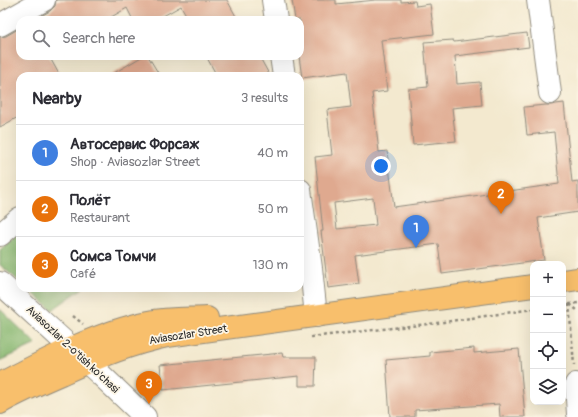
<!DOCTYPE html>
<html lang="en">
<head>
<meta charset="utf-8">
<style>
  :root { --surface:#fff; --page:#f7f7f7; --text:#2b2b33; --muted:#7c7c81; --line:#e1e1e2; --accent:#ea580c }
  body { margin:0; font-family:Pangolin,sans-serif; background:var(--page); color:var(--text) }
  .controls { position:absolute; right:12px; bottom:12px; display:grid; overflow:hidden; border-radius:8px; box-shadow:0 4px 16px #0002 }
  .controls button { width:36px; height:36px; display:grid; place-items:center; padding:0; border:0; border-bottom:1px solid var(--line); background:var(--surface); color:var(--text); font:20px sans-serif }
  .you { position:absolute; left:381px; top:166px; width:14px; height:14px; margin:-10px; border:3px solid #fff; border-radius:50%; background:#1a73e8; box-shadow:0 0 0 6px #1a73e833 }
  .badge { display:grid; place-items:center; width:26px; height:26px; border-radius:50%; background:var(--accent); color:#fff; font-size:13px; font-weight:700 }
  .pin { position:absolute; translate:-50% -33px; filter:drop-shadow(0 1px 2px #0008) }
  .pin::after { content:''; position:absolute; top:21px; width:14px; height:12px; background:inherit; clip-path:polygon(0 0,100% 0,50% 100%) }
  .list { margin:0; padding:0; list-style:none }
  h2 { display:flex; justify-content:space-between; align-items:center; height:52px; margin:0; padding:0 16px; font-size:17px }
  h2 small { font-size:13px; font-weight:400; color:var(--muted) }
  .list li { display:grid; grid-template-columns:26px 1fr auto; gap:12px; align-items:center; box-sizing:border-box; height:56px; padding:0 16px; border-top:1px solid var(--line) }
  .list b { display:block; font-size:15px; white-space:nowrap }
  .list p { margin:0; font-size:13px; white-space:nowrap; color:var(--muted) }
  .list em { font-size:13px; font-style:normal; color:var(--muted) }
  .icon { flex:none; width:22px; height:22px; fill:none; stroke:currentColor; stroke-width:2; stroke-linecap:round; stroke-linejoin:round }
  .map { position:relative; flex:none; width:578px; height:417px; overflow:hidden }
  .search { position:absolute; background:var(--surface); box-shadow:0 4px 16px #0002; left:16px; top:16px; width:288px; height:44px; display:flex; align-items:center; gap:10px; box-sizing:border-box; padding:0 14px; border-radius:12px; color:var(--muted); font-size:15px }
  .panel { position:absolute; background:var(--surface); box-shadow:0 4px 16px #0002; left:16px; top:72px; width:288px; height:220px; border-radius:12px }
  .map>svg:first-child { display:block }
  .forest { fill:#89b872; stroke:#5a724e }
  .building { fill:#dfa98f; fill-rule:evenodd }
  .lines { fill:none; stroke-linecap:round; stroke-linejoin:round }
  .minor-casing { stroke:#8f8a7d; stroke-width:24 }
  .major-casing { stroke:#8f8a7d; stroke-width:24 }
  .path { stroke:#8f8a7d; stroke-width:2.5; stroke-dasharray:3 3; stroke-linecap:butt }
  .minor { stroke:#fff; stroke-width:22 }
  .major { stroke:#f8bf6c; stroke-width:22 }
  .labels { text-anchor:middle; stroke-width:3.5; stroke-linejoin:round; paint-order:stroke }
  .street-label { font-size:11px; fill:#2b2b2b; stroke:#fcf5e5 }
</style>
</head>
<body>
<div class="map">
<svg width="578" height="417" viewBox="0 0 578 417">
  <rect width="100%" height="100%" fill="#fcf5e5"/>
  <filter id="ink" filterUnits="userSpaceOnUse"><feTurbulence type="fractalNoise" baseFrequency=".025" numOctaves="2"/><feDisplacementMap in="SourceGraphic" scale="8" xChannelSelector="R" yChannelSelector="G"/><feConvolveMatrix kernelMatrix="1 2 1 2 8 2 1 2 1" color-interpolation-filters="sRGB"/></filter>
  <filter id="wash" filterUnits="userSpaceOnUse"><feTurbulence type="fractalNoise" baseFrequency=".012" numOctaves="4" result="noise"/><feDisplacementMap in="SourceGraphic" scale="16" xChannelSelector="R" yChannelSelector="G"/><feGaussianBlur stdDeviation="0.9" result="paint"/><feColorMatrix in="noise" values="0 0 0 0 0 0 0 0 0 0 0 0 0 0 0 0 0 1.4 0 .05"/><feComposite in="paint" operator="in"/></filter>
  <g filter="url(#wash)">
    <rect width="100%" height="100%" fill="#f3e9cf"/>
    <path class="forest" d="M 20,231 L 20,282 L 0,265 L 0,250 Z
      M 27,288 L 83,288 L 52,310 Z
      M 0,309 L 36,344 L 0,361 Z"/>
    <g id="blocks">
      <path class="building" d="M 56,0 L 227,0 L 238,20 L 189,20 L 181,6 L 156,20 L 133,20 L 127,8 L 106,20 L 34,20 L 50,11 L 55,6 Z
        M 292,0 L 336,0 L 336,4 L 376,0 L 401,0 L 401,2 L 415,1 L 416,6 L 430,4 L 434,34 L 381,40 L 387,91 L 372,93 L 379,152 L 387,151 L 394,207 L 559,184 L 554,132 L 527,135 L 524,107 L 546,105 L 551,105 L 556,104 L 564,103 L 572,182 L 578,181 L 578,212 L 538,218 L 544,260 L 442,274 L 438,244 L 355,255 L 359,284 L 328,288 L 321,231 L 323,231 L 315,157 L 332,155 L 327,110 L 351,107 L 347,72 L 302,78 L 299,56 L 300,56 L 300,20 L 295,20 ZM 373,198 L 376,225 L 337,229 L 334,203 Z
        M 20,28 L 20,56 L 49,56 L 60,76 L 20,76 L 20,116 L 0,127 L 0,37 L 6,36 Z
        M 527,33 L 529,47 L 455,56 L 457,84 L 480,82 L 482,105 L 452,108 L 456,141 L 413,145 L 408,89 L 428,87 L 424,42 L 453,40 L 454,42 Z
        M 143,56 L 148,56 L 160,76 L 109,76 Z
        M 206,56 L 259,56 L 270,76 L 217,76 Z
        M 474,348 L 474,353 L 519,349 L 525,417 L 500,417 L 499,404 L 415,410 L 415,417 L 390,417 L 386,360 L 430,356 L 430,352 Z
        M 282,353 L 283,357 L 316,357 L 315,386 L 299,386 L 299,376 L 163,390 L 160,365 Z"/>
    </g>
  </g>
  <g filter="url(#ink)">
    <use href="#blocks" fill-opacity="0" stroke="#8f8a7d" stroke-width="1"/>
    <g class="lines">
      <g class="minor-casing">
        <path id="minor" d="M 273,0 L 276,20
          M 538,0 L 550,93
          M 0,25 L 44,0
          M 281,56 L 284,76
          M 300,190 L 311,268 L 316,316
          M 0,235 L 20,218
          M 0,283 L 101,375 L 145,417
          M 576,384 L 578,414"/>
      </g>
      <g class="major-casing">
        <path id="major" d="M 563,281 L 578,279
          M 0,384 C 46,360 98,332 149,322 C 168,318 188,319 207,318
          M 0,403 C 19,392 40,383 61,374 C 95,358 130,344 167,336 L 533,286"/>
      </g>
      <path class="path" d="M 569,304 L 574,365
        M 570,304 L 578,311
        M 563,305 L 578,303
        M 73,316 L 83,324
        M 311,337 L 437,323 L 533,309"/>
      <use href="#minor" class="minor"/>
      <use href="#major" class="major"/>
    </g>
  </g>
  <g class="labels">
    <g class="street-label">
      <text transform="translate(188 334) rotate(-9)" y="4">Aviasozlar Street</text>
      <text transform="translate(73 349) rotate(43)" y="4">Aviasozlar 2-o'tish ko'chasi</text>
    </g>
  </g>
</svg>
<div class="controls">
<button>+</button>
<button>−</button>
<button><svg class="icon" aria-label="locate" viewBox="0 0 24 24"><circle cx="12" cy="12" r="6"/><path d="M12 2v4M12 18v4M2 12h4M18 12h4"/></svg></button>
<button><svg class="icon" aria-label="layers" viewBox="0 0 24 24"><path d="M12 4l9 5-9 5-9-5zM3 14l9 5 9-5"/></svg></button>
</div>
<div class="you"></div>
<div class="pin badge" style="left:416px;top:248px;background:#3f7fe0">1</div>
<div class="pin badge" style="left:501px;top:214px;background:#e8710a">2</div>
<div class="pin badge" style="left:149px;top:404px;background:#e8710a">3</div>
<div class="search"><svg class="icon" aria-label="search" viewBox="0 0 24 24"><circle cx="10" cy="10" r="6"/><path d="M15 15l6 6"/></svg>Search here</div>
<section class="panel">
<h2>Nearby<small>3 results</small></h2>
<ul class="list">
<li><span class="badge" style="background:#3f7fe0">1</span><div><b>Автосервис Форсаж</b><p>Shop · Aviasozlar Street</p></div><em>40 m</em></li>
<li><span class="badge" style="background:#e8710a">2</span><div><b>Полёт</b><p>Restaurant</p></div><em>50 m</em></li>
<li><span class="badge" style="background:#e8710a">3</span><div><b>Сомса Томчи</b><p>Café</p></div><em>130 m</em></li>
</ul>
</section>
</div>
</body>
</html>
